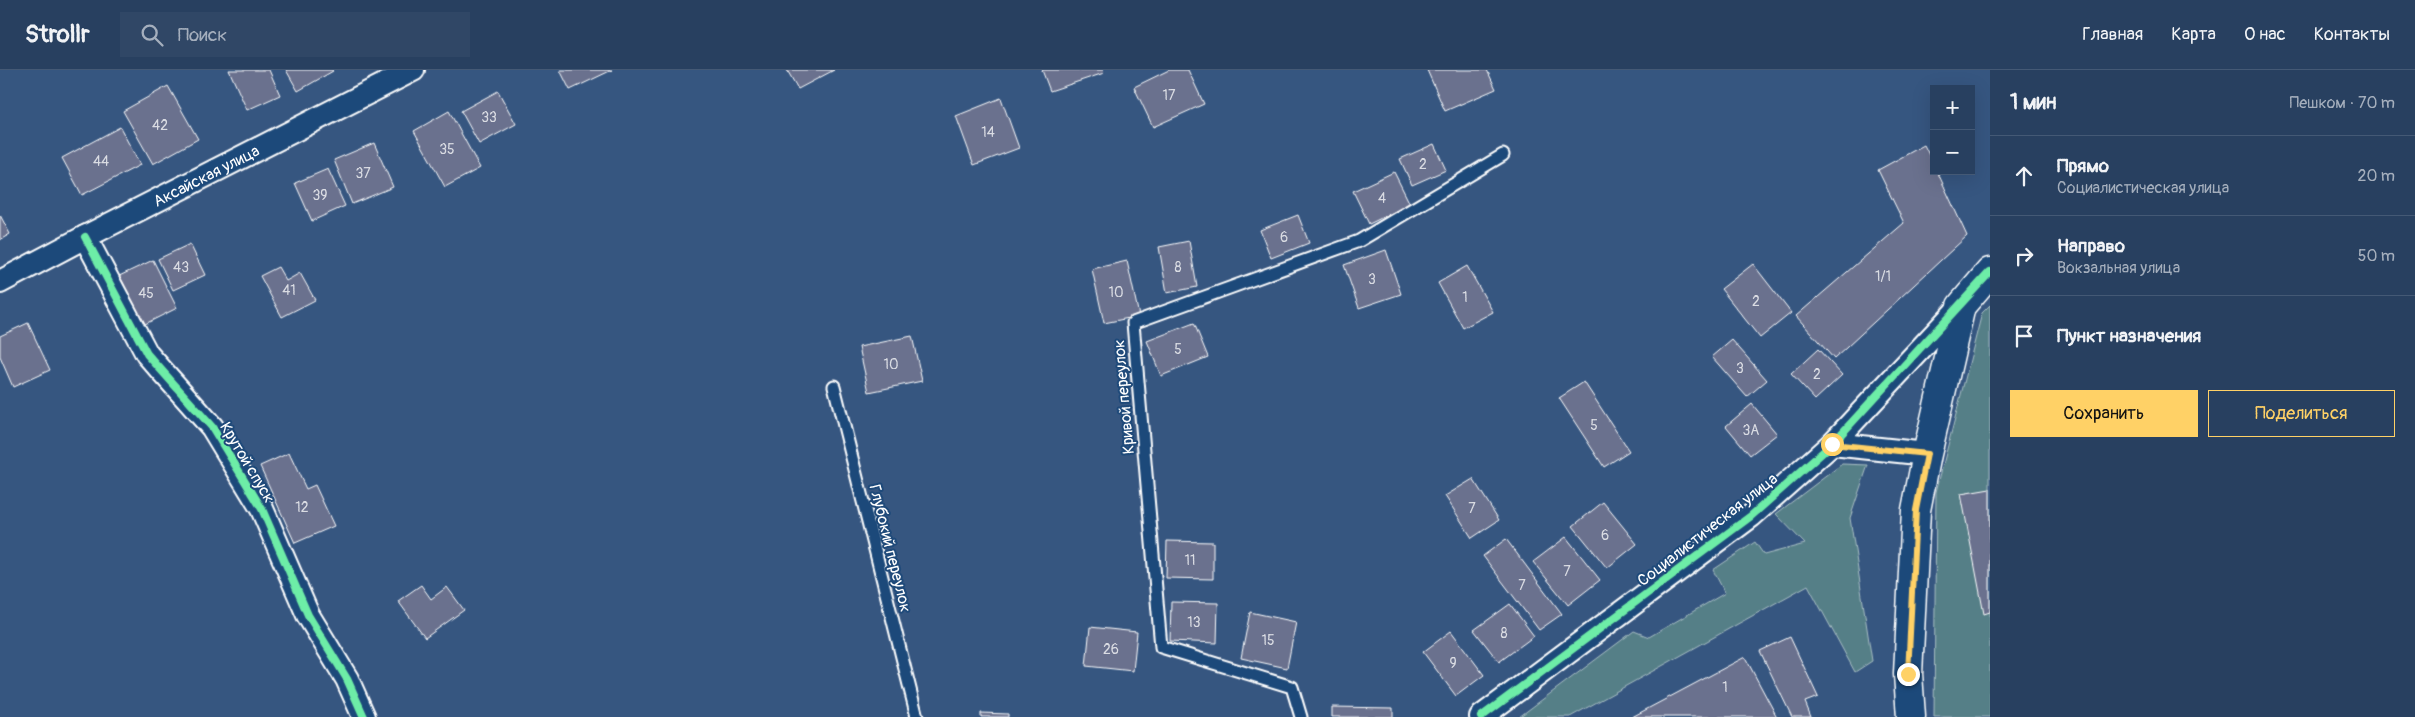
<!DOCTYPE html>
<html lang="ru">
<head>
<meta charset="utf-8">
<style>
  :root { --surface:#284060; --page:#304766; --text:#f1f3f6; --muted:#a5afbd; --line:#445975; --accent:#ffd166 }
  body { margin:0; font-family:Pangolin,sans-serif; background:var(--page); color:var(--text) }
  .controls { position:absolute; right:15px; top:15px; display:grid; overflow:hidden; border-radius:0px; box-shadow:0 5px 20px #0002 }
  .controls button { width:45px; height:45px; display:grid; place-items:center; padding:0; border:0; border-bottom:1px solid var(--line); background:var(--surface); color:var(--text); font:25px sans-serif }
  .stop { position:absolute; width:15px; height:15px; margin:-11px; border:4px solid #ffd166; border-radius:50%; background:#fff }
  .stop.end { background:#ffd166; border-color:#fff; box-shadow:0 1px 5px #0008 }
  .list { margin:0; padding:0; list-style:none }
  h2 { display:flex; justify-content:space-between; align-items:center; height:65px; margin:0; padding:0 20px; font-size:21px }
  h2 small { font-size:16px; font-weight:400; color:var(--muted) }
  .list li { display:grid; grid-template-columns:32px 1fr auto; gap:15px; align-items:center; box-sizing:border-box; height:80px; padding:0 20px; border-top:1px solid var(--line) }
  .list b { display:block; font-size:19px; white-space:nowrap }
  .list p { margin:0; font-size:16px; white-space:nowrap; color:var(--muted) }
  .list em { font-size:16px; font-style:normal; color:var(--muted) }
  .actions { display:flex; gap:10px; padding:15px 20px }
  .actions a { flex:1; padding:11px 0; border:1px solid var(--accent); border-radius:0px; text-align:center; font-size:18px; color:var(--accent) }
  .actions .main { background:var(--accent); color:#111 }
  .icon { flex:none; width:28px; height:28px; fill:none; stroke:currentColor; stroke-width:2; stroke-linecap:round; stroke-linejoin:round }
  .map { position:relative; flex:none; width:1990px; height:647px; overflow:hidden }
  header { display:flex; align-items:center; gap:30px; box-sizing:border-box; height:70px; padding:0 25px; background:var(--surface); border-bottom:1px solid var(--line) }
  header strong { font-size:24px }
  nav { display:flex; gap:28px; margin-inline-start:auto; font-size:18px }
  .search { width:350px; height:45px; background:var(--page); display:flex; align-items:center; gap:12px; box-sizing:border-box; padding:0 18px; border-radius:0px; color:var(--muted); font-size:19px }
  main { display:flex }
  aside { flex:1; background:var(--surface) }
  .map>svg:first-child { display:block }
  .green { fill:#547f87; stroke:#aabfc3 }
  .building { fill:#6a718e; stroke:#fff }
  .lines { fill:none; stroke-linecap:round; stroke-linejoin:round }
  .service-casing { stroke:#fff; stroke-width:15 }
  .minor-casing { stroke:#fff; stroke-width:26 }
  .tertiary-casing { stroke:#fff; stroke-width:31 }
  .service { stroke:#1f4a7a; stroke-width:11 }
  .minor { stroke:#1f4a7a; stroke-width:22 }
  .tertiary { stroke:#1f4a7a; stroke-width:28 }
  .cycleway-casing { stroke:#1f4a7a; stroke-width:11 }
  .cycleway { stroke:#6deda7; stroke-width:8 }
  .route { stroke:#ffd166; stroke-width:6 }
  .labels { text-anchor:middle; stroke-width:4; stroke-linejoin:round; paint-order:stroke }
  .number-label { font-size:14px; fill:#dadce3 }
  .street-label { font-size:16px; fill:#fff; stroke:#1f4a7a }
</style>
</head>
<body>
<header>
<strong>Strollr</strong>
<div class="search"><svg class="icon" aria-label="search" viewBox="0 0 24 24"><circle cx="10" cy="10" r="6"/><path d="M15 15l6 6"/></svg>Поиск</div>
<nav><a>Главная</a><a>Карта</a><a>О нас</a><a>Контакты</a></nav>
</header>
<main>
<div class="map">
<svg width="1990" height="647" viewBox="0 0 1990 647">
  <rect width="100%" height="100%" fill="#365680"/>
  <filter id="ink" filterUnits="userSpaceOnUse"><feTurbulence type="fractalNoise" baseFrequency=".02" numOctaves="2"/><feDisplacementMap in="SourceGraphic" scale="10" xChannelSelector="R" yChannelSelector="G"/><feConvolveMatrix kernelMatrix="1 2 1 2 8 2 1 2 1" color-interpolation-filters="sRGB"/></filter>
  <g filter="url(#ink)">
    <path class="green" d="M 1990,235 L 1990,647 L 1934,647 L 1936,422 L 1982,243 Z
      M 1842,394 L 1868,395 L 1850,448 L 1872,591 L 1855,602 L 1808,515 L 1570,647 L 1519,647 L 1634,561 L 1649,567 L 1725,523 L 1713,500 L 1755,472 L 1764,485 L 1805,474 L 1776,444 Z"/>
    <path class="building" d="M 229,0 L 269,0 L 280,25 L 247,40 Z
      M 286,0 L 332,0 L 333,1 L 298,21 Z
      M 560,0 L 612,0 L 570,20 Z
      M 787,0 L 834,0 L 798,19 Z
      M 1042,0 L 1103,0 L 1104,3 L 1050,21 Z
      M 1169,0 L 1188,0 L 1204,34 L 1153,57 L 1134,17 Z
      M 1427,0 L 1487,0 L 1496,19 L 1445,41 Z
      M 168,16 L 198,69 L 153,94 L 123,41 Z
      M 498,21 L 516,54 L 479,74 L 461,41 Z
      M 1001,28 L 1019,78 L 974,95 L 956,46 Z
      M 449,41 L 480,98 L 445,117 L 414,61 Z
      M 120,57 L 140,95 L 82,125 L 62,88 Z
      M 374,73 L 393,117 L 352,134 L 334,90 Z
      M 1434,74 L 1446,100 L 1412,115 L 1400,89 Z
      M 1924,75 L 1934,95 L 1934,101 L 1937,101 L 1967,166 L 1834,289 L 1796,246 L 1904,153 L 1878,100 Z
      M 328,99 L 345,136 L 312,151 L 295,113 Z
      M 1394,102 L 1410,134 L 1369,154 L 1353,121 Z
      M 0,145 L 10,164 L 0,170 Z
      M 1298,145 L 1309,173 L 1271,188 L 1260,160 Z
      M 1189,171 L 1197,217 L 1167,223 L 1159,177 Z
      M 190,174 L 205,205 L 173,220 L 158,189 Z
      M 1386,180 L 1401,224 L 1359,238 L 1344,195 Z
      M 153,190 L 177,238 L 139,257 L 115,208 Z
      M 1127,191 L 1139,246 L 1104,253 L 1092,199 Z
      M 1753,194 L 1791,243 L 1760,268 L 1721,219 Z
      M 1467,196 L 1493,242 L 1463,258 L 1438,213 Z
      M 278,197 L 286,211 L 300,203 L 315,230 L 282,247 L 260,206 Z
      M 28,253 L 50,300 L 13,317 L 0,287 L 0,266 Z
      M 1194,253 L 1208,287 L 1161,306 L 1147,271 Z
      M 912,266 L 922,311 L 869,322 L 859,277 Z
      M 1732,270 L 1767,310 L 1747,327 L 1712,287 Z
      M 1818,279 L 1842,305 L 1815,330 L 1791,304 Z
      M 1584,312 L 1629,381 L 1604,397 L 1559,328 Z
      M 1752,334 L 1777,364 L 1750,385 L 1726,356 Z
      M 289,383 L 306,419 L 315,415 L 334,456 L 295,473 L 260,396 Z
      M 1473,409 L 1499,450 L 1472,468 L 1445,426 Z
      M 1990,419 L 1990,542 L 1984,544 L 1961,424 Z
      M 1603,432 L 1637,474 L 1607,498 L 1573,456 Z
      M 1566,467 L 1600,510 L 1568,535 L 1533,492 Z
      M 1506,469 L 1562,544 L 1539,560 L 1483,486 Z
      M 1167,471 L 1213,472 L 1213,509 L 1166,508 Z
      M 421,515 L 431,529 L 447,517 L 464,540 L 425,568 L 398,531 Z
      M 1171,532 L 1218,533 L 1217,573 L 1170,571 Z
      M 1510,534 L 1534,566 L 1499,592 L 1474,560 Z
      M 1250,542 L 1296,552 L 1287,598 L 1241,588 Z
      M 1090,557 L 1137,562 L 1133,601 L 1086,596 Z
      M 1451,561 L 1484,605 L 1456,626 L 1423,582 Z
      M 1790,567 L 1818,627 L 1805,632 L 1811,647 L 1792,647 L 1760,581 Z
      M 1745,587 L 1777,647 L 1632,647 Z
      M 1332,637 L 1393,638 L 1393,647 L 1332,647 Z
      M 981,643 L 1008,644 L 1008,647 L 981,647 Z"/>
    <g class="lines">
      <g class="service-casing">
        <path id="service" d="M 834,316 L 917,647
          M 1301,647 L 1292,617 L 1161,577 L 1133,253 L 1359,171 L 1503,85"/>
      </g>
      <g class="minor-casing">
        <g id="minor">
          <path d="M 85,167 L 147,284 L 212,357 L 262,439 L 308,545 L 347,609 L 364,647"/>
          <path id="s1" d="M 0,212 L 85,167 L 413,0"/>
          <path d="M 1832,374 L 1927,384"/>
          <path d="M 1481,647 L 1751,446 L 1832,374 L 1961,236"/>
        </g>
      </g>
      <g class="tertiary-casing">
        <path id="tertiary" d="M 1911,647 L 1908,604 L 1916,440 L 1927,384 L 1961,236 L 1990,202"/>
      </g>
      <use href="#service" class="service"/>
      <use href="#minor" class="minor"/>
      <use href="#tertiary" class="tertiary"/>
      <g class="cycleway-casing">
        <path id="cycleway" d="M 85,167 L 147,284 L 212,357 L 262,439 L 308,545 L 347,609 L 364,647
          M 1481,647 L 1751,446 L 1832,374 L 1990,202"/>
      </g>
      <use href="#cycleway" class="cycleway"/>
    </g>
  </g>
  <g class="lines" filter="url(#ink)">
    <path class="route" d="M 1832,374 L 1927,384 L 1916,440 L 1908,604"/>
  </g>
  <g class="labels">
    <g class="number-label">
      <text x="1169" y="30">17</text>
      <text x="489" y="52">33</text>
      <text x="160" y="60">42</text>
      <text x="988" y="67">14</text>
      <text x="447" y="84">35</text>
      <text x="101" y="96">44</text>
      <text x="1423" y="99">2</text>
      <text x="363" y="108">37</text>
      <text x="320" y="130">39</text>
      <text x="1382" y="133">4</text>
      <text x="1284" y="172">6</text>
      <text x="181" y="202">43</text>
      <text x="1178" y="202">8</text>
      <text x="1883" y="211">1/1</text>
      <text x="1372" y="214">3</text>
      <text x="289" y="225">41</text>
      <text x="1116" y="227">10</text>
      <text x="146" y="228">45</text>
      <text x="1465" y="232">1</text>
      <text x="1756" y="236">2</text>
      <text x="1178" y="284">5</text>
      <text x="891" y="299">10</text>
      <text x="1740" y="303">3</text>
      <text x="1817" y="309">2</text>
      <text x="1594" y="360">5</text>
      <text x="1751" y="365">3А</text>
      <text x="302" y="442">12</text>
      <text x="1472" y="443">7</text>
      <text x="1605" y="470">6</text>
      <text x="1190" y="495">11</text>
      <text x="1567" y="506">7</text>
      <text x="1522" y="520">7</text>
      <text x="1194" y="557">13</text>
      <text x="1504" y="568">8</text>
      <text x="1268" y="575">15</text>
      <text x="1111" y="584">26</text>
      <text x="1453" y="598">9</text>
      <text x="1725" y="622">1</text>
    </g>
    <g class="street-label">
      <text dy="6" stroke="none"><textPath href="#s1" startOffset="232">Аксайская улица</textPath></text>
      <text transform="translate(1123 327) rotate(-95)" y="6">Кривой переулок</text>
      <text transform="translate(248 392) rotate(59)" y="6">Крутой спуск</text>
      <text transform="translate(1707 459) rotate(-38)" y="6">Социалистическая улица</text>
      <text transform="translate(891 478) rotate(76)" y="6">Глубокий переулок</text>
    </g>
  </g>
</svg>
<div class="controls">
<button>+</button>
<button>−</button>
</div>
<div class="stop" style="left:1832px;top:374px"></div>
<div class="stop end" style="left:1908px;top:604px"></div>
</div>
<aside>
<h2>1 мин<small>Пешком · 70 m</small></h2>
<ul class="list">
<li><svg class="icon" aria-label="ahead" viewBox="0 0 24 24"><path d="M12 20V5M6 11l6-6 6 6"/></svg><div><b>Прямо</b><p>Социалистическая улица</p></div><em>20 m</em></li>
<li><svg class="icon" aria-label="right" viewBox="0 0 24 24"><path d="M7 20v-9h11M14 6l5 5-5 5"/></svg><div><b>Направо</b><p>Вокзальная улица</p></div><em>50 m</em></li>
<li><svg class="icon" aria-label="arrive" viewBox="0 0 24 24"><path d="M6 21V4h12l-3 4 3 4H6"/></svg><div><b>Пункт назначения</b></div></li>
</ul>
<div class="actions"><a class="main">Сохранить</a><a>Поделиться</a></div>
</aside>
</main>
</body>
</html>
